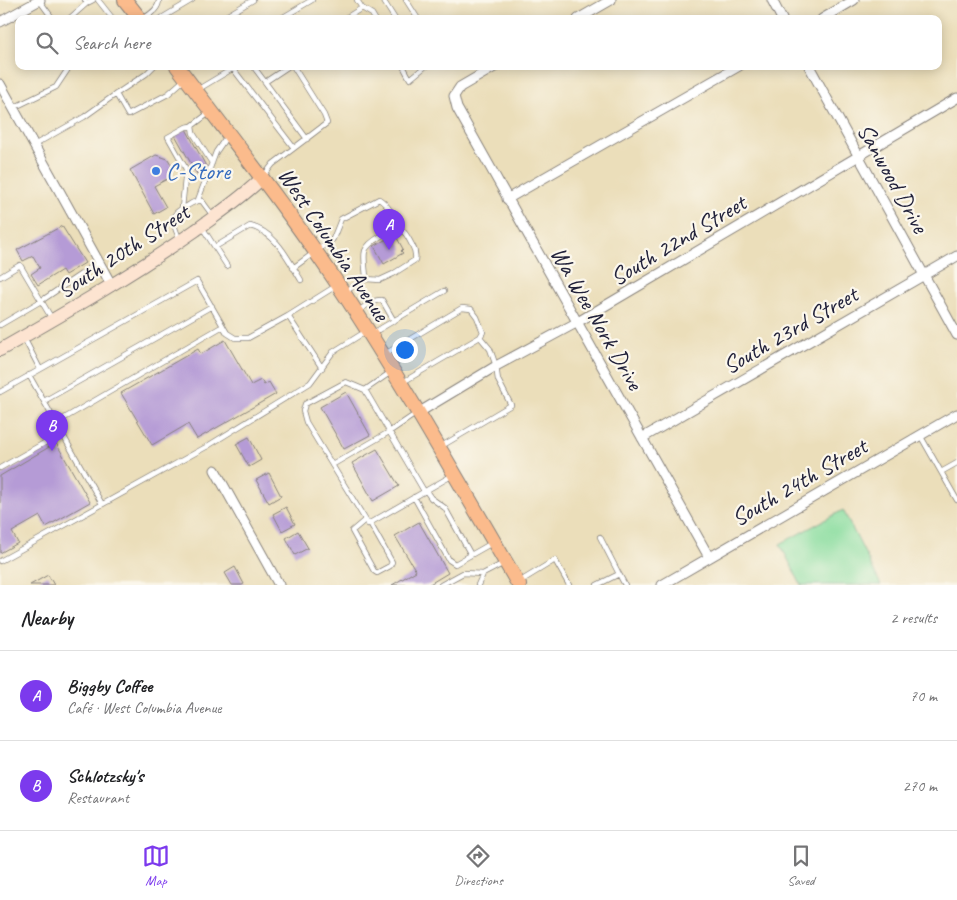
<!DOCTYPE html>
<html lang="en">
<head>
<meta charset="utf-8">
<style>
  :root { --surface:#fff; --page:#f6f6f6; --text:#202124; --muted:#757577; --line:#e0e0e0; --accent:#7c3aed }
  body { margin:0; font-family:Caveat,sans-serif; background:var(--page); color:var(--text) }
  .you { position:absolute; left:404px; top:349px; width:18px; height:18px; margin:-12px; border:4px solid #fff; border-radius:50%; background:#1a73e8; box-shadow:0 0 0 8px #1a73e833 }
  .badge { display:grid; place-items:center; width:32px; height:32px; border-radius:50%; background:var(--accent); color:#fff; font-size:16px; font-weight:700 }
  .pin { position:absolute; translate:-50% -41px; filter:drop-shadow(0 1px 2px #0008) }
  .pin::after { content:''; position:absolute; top:26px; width:18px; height:15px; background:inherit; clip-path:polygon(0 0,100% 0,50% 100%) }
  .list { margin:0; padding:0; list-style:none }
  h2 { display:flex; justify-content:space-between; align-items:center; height:65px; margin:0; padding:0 20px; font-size:21px }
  h2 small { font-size:16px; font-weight:400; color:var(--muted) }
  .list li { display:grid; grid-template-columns:32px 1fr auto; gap:15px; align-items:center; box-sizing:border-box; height:90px; padding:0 20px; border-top:1px solid var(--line) }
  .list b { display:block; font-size:19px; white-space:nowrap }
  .list p { margin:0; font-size:16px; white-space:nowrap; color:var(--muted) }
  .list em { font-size:16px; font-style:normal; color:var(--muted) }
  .icon { flex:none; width:28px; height:28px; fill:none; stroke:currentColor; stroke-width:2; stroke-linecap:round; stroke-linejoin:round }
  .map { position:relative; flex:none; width:957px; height:585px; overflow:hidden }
  .search { position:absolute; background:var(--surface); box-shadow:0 2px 12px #0003; left:15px; right:15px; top:15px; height:55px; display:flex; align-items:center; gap:12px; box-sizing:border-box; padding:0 18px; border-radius:10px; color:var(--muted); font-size:19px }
  .sheet { height:245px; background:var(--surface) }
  nav { display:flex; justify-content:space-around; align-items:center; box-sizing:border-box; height:70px; border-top:1px solid var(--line); background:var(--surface); font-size:14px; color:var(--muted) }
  nav a { display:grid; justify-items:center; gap:2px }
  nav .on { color:var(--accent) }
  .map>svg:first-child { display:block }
  .green { fill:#89dd9f; stroke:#56806d }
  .building { fill:#b59bd6 }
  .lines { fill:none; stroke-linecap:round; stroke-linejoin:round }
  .service-casing { stroke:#86807a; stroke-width:6 }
  .minor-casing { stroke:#86807a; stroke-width:11 }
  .secondary-casing { stroke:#86807a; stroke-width:14 }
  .primary-casing { stroke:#86807a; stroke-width:16 }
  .service { stroke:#fff; stroke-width:4.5 }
  .minor { stroke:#fff; stroke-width:9 }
  .secondary { stroke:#fde4d1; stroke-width:12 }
  .primary { stroke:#fbbb8c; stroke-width:14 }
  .shop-dot { fill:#3f7fe0; stroke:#fbf7ec; stroke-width:2 }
  .labels { text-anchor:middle; stroke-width:4.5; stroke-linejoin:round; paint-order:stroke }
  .shop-label { font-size:24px; fill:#366cbe; stroke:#fbf7ec; text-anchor:start }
  .street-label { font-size:24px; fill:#22223b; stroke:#fbf7ec }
</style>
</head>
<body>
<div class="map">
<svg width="957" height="585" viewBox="0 0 957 585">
  <rect width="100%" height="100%" fill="#fbf7ec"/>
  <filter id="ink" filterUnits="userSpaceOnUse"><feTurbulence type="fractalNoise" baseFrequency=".02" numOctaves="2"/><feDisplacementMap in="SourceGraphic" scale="10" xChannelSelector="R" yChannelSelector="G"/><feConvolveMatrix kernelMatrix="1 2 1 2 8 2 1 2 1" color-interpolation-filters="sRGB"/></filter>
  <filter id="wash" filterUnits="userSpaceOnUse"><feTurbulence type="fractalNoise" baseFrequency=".0096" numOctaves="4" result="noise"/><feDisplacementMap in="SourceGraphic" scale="20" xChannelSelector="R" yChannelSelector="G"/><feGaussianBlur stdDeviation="1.12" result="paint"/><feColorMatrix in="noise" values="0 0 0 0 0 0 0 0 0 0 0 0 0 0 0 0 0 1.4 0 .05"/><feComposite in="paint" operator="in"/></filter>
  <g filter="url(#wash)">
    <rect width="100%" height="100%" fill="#ebdeba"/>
    <path class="green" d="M 843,510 L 881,585 L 801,585 L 780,544 Z"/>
    <g id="blocks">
      <path class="building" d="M 186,129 L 207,168 L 197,174 L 175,135 Z
        M 156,155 L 168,159 L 172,166 L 169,178 L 154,186 L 166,207 L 154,214 L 130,170 Z
        M 62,226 L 85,263 L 65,275 L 62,270 L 38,285 L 31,274 L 40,268 L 33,256 L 23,261 L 17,250 Z
        M 392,236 L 393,238 L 396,236 L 403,249 L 401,251 L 403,253 L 384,264 L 374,246 Z
        M 225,340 L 251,385 L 261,380 L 264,385 L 269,382 L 276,394 L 197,439 L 188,424 L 152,445 L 121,393 L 198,349 L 201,354 Z
        M 346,392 L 370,435 L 344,449 L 320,407 Z
        M 249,437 L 261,460 L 249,467 L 236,444 Z
        M 56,443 L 90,502 L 46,527 L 40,516 L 12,532 L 18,543 L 0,553 L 0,476 Z
        M 377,449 L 399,486 L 373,501 L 352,463 Z
        M 269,473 L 281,496 L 269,503 L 256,480 Z
        M 286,507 L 295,524 L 282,531 L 273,514 Z
        M 419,522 L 448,573 L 428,585 L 392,585 L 416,571 L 395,536 Z
        M 298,531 L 308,548 L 295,555 L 286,538 Z
        M 235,567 L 244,584 L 242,585 L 232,585 L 225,573 Z
        M 48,575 L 54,585 L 30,585 Z"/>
    </g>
  </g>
  <g filter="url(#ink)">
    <use href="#blocks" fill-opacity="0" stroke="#86807a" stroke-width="1"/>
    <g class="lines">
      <g class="service-casing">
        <path id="service" d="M 39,0 L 53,19
          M 85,0 L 87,3 L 93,0
          M 98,0 L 113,19
          M 383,0 L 395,19
          M 406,0 L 418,19
          M 362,8 L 372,14 L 375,19
          M 69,19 L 87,3
          M 143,19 C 150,14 159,9 159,0
          M 160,19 L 192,0
          M 221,19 L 253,0
          M 280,19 L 312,0
          M 344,19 L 362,8 L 357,0
          M 154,66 L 146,74 L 116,94 L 128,115 L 168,94 L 185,79
          M 231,66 L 294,148
          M 253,66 L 265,82 L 289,66
          M 403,66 L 410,79 L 426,66
          M 265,82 L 307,139
          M 197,90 L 237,66
          M 13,108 L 56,87 L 70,66
          M 209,113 L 192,126 L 193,133 L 212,163
          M 34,145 L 84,117 L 116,94
          M 263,177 L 273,164 L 327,123 L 324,115 L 293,66
          M 198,200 L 216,152 L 227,136
          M 182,208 L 186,169 L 168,137 L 186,127 L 192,126
          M 202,227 L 227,266
          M 180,240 C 173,224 167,214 187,206 C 192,203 196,200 202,201 L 213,216
          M 215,247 L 250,226 C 276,232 288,259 301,280
          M 293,268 L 333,239 L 341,219 L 379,199 C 390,206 394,218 399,230
          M 0,277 L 20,265 L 52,319
          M 344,292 L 366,279 L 380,280 L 393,274 L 415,260 C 416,255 415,250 412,245 C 410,241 407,235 404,232 C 394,225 368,242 365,251 C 363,259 366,270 366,279
          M 358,311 C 365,307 373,299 382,300 L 394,321
          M 288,316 L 322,368
          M 0,325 L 41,301 L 99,262
          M 373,333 L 444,291
          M 24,338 L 40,369
          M 385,354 L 462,308 L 471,309 L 477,317 L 483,332 L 480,337 L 403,382
          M 391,372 L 365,390 L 346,382 L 305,404 L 303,411 L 306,422 L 368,524 L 453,475
          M 29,375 L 102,504
          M 365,390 L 424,491
          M 0,392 L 197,281 L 227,333 L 235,338 L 248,338 L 288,316 L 336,286
          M 44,401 L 212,306
          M 56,423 L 223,326
          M 920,435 L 957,500
          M 440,447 L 511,405 L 498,380 L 496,366 L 490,349 L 480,337
          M 332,465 L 389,432 L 417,413
          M 0,468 L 62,433
          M 941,472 L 957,463
          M 426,491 L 431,498 L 445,508 L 471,555
          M 414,497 L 449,560 L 455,564 L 492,543
          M 365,520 L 352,531 L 374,571 L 377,573 L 390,566 L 392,562 L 370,523
          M 600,537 L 619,574
          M 0,561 L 206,447 L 310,383 L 333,352 L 365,332
          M 519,582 L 555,560 L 569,585
          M 441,585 L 463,573 L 483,574
          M 478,585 L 483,574 L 504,563
          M 597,585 L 619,574 L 625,585"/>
      </g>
      <g class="minor-casing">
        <path id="minor" d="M 772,0 L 782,19
          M 578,19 L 611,0
          M 822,19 L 854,0
          M 0,22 L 40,0
          M 496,66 L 460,87 L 454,96 L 457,108 L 709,557
          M 809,66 L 957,335
          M 0,84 L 112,286
          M 507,199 L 739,66
          M 418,413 L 496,366 L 576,323 L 957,98
          M 642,438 L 957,256
          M 215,470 L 279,585
          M 662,585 L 957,414"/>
      </g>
      <g class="secondary-casing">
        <path id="secondary" d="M 0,350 C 67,312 133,274 196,230 C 219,213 242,198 262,178"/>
      </g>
      <g class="primary-casing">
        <path id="primary" d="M 125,0 L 140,19
          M 177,66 C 231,138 287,208 337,283 C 402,381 460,484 519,585"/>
      </g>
      <use href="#service" class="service"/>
      <use href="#minor" class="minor"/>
      <use href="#secondary" class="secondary"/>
      <use href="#primary" class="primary"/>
    </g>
  </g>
  <circle class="shop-dot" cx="156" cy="171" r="5"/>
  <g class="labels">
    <g class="shop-label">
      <text x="166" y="179">C-Store</text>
    </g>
    <g class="street-label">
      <text transform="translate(893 178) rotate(61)" y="8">Sanwood Drive</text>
      <text transform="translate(678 240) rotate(-31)" y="8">South 22nd Street</text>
      <text transform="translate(334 244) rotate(56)" y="8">West Columbia Avenue</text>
      <text transform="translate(123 251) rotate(-33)" y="8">South 20th Street</text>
      <text transform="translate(597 318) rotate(60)" y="8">Wa Wee Nork Drive</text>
      <text transform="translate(790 330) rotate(-30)" y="8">South 23rd Street</text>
      <text transform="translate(799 482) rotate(-30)" y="8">South 24th Street</text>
    </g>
  </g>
</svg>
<div class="you"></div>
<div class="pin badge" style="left:389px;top:250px">A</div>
<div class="pin badge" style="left:52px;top:451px">B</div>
<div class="search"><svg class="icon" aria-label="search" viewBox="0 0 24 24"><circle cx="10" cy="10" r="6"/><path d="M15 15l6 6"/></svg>Search here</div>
</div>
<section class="sheet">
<h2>Nearby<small>2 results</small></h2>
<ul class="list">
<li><span class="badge">A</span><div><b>Biggby Coffee</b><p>Café · West Columbia Avenue</p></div><em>70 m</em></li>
<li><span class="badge">B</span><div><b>Schlotzsky's</b><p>Restaurant</p></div><em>270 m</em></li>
</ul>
</section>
<nav>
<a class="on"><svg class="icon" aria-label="map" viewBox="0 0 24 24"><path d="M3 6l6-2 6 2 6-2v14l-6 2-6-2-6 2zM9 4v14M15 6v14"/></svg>Map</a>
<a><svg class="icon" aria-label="directions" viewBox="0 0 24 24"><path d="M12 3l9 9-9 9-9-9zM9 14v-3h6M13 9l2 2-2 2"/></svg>Directions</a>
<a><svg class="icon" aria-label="saved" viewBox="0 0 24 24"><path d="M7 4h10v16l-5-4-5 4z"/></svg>Saved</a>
</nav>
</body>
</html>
